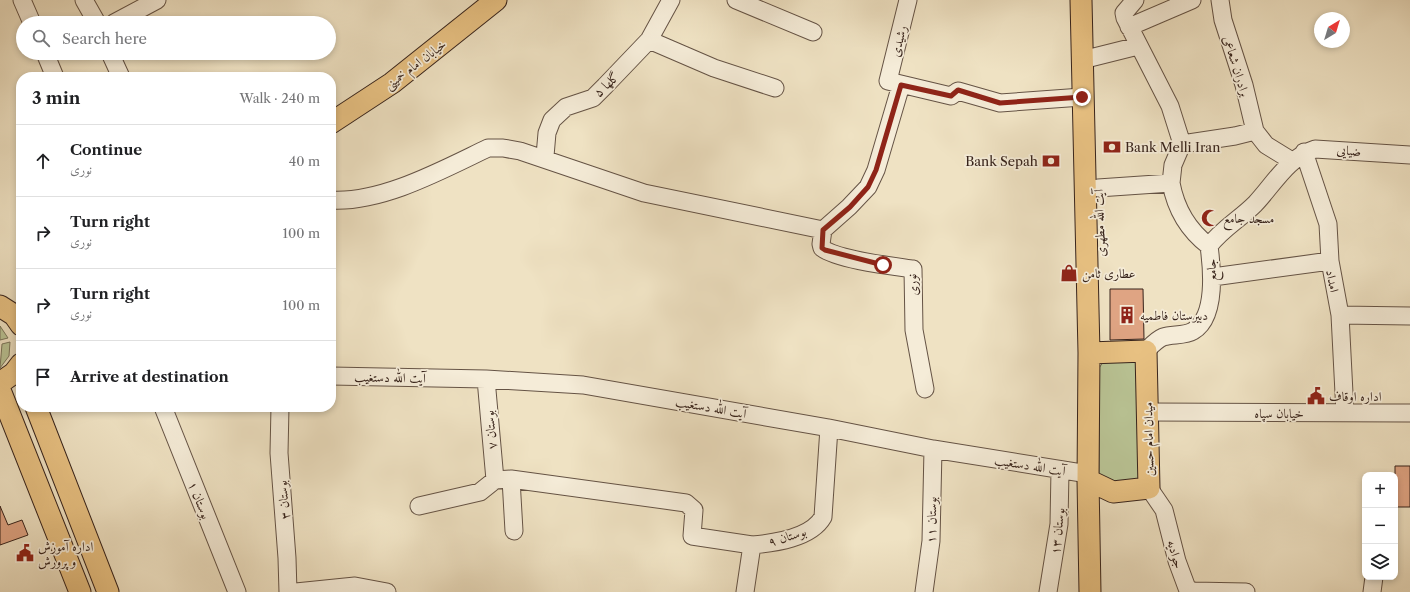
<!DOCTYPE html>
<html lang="en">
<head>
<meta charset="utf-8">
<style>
  :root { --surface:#fff; --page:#f6f6f6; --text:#202124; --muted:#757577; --line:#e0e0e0 }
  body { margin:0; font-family:"Libre Caslon Text",Amiri,serif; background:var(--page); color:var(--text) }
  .controls { position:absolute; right:12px; bottom:12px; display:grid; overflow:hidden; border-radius:8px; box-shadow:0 2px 6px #0003 }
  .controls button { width:36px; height:36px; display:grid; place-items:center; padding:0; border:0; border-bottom:1px solid var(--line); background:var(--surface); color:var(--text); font:20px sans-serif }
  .compass { position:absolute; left:1314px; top:12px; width:36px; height:36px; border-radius:50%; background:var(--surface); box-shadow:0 2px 6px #0003; rotate:38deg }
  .stop { position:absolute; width:12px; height:12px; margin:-9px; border:3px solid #8f2418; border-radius:50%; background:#fff }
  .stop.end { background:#8f2418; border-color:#fff; box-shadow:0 1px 4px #0008 }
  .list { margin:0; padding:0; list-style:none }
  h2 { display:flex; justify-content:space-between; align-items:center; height:52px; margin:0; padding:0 16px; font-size:17px }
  h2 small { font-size:13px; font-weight:400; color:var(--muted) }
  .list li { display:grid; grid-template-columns:26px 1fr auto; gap:12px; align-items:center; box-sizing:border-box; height:72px; padding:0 16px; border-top:1px solid var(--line) }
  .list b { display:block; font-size:15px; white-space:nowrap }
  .list p { margin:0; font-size:13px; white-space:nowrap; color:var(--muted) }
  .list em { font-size:13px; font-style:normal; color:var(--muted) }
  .icon { flex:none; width:22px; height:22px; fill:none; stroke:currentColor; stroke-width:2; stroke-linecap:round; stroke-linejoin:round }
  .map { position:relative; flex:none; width:1410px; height:592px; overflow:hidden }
  .search { position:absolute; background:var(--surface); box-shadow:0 2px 6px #0003; left:16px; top:16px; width:320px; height:44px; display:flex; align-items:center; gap:10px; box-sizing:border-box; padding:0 14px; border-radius:22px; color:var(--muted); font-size:15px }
  .panel { position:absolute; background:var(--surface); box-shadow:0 2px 6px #0003; left:16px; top:72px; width:320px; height:340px; border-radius:16px }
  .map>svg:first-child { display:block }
  .green { fill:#b9c394; stroke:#787358 }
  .building { fill:#dfa483; stroke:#37231b }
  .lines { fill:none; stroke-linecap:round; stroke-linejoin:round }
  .minor-casing { stroke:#655345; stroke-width:19 }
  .major-casing { stroke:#37231b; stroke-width:23 }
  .minor { stroke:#f5ecd8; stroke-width:17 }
  .major { stroke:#e8c182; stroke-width:21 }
  .route { stroke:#8f2418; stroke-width:5 }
  .labels { text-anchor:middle; stroke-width:3.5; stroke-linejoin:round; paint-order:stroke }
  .street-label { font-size:13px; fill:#37231b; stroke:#f5ecd8 }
  .poi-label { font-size:13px; fill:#37231b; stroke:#f5ecd8; text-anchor:start }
</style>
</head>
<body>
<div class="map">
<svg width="1410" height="592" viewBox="0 0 1410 592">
  <rect width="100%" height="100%" fill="#efe2c3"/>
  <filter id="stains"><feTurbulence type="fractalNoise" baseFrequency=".005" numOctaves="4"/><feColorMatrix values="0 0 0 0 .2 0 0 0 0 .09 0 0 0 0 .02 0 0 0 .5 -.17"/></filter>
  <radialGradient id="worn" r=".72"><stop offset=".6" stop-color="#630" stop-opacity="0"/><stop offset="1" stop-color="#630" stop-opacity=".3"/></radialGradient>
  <path class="green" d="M 0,326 L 8,338 L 0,340 Z
    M 10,342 L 9,356 L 0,368 L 2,344 Z
    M 1136,360 L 1139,479 L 1109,484 L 1100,476 L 1099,473 L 1099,368 L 1104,361 Z"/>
  <path class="building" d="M 1110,289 L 1143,289 L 1144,339 L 1110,340 Z
    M 1395,466 L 1410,466 L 1410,507 L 1395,507 Z
    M 0,506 L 8,525 L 22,520 L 28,535 L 0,545 Z"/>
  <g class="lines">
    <g class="minor-casing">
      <path id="minor" d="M 22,0 L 32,23
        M 84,0 L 97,23
        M 736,0 L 813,32
        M 908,0 L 888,81 L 951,96 L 958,91 L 1000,103 L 1082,97
        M 1135,0 L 1124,13 L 1125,18 L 1170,106 L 1182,144
        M 1220,0 L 1223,20 L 1244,85 L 1255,131
        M 114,23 L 157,0
        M 1129,27 L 1192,0
        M 649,40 L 714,68 L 775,88
        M 45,53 L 55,77
        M 110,53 L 121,77
        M 1082,60 L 1138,46
        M 901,85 L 876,170 L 868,187 L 849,207 L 823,230 L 821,244 L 822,248 C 838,260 892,266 913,269 L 914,330 L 925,389
        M 1304,152 L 1328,224 L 1330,261 L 1340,315 L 1345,413
        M 542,158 L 545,156 L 547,133 L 552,120 L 566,107 L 593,98 L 605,86 L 649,40 L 671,0
        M 1171,183 L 1173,165 L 1182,144 L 1235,136 L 1255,131 L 1266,145 L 1292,161
        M 1098,188 L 1171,183 C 1176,210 1188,230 1209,246
        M 331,200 C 382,203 442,170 488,148 L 503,148 L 520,151 L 644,193 L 823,230
        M 1213,277 L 1330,261
        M 1340,315 L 1410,316
        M 1146,351 C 1151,346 1156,340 1163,337 C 1172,334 1185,336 1193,331 C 1217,317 1212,268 1209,246 C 1222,229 1240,219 1255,204 C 1274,184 1287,158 1315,149 L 1410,155
        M 331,376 L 486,379 L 583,385 L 829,428 L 933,449 L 1088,474
        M 486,379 L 495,480
        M 163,407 L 237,592
        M 280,407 L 279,453 L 287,558 L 288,592
        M 1149,412 L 1410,413
        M 511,479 L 514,531
        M 1149,488 L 1164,510 L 1177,561 L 1187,588 L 1193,591 L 1246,592
        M 419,506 L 480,492 L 495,480 L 511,479 L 686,503 L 694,510 L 692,536 L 752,545
        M 296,592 L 355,586 L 387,592
        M 745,592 L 752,545 C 775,543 811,538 823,517 L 829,428
        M 924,592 L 931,541 L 933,449
        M 1048,592 L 1059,524 L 1060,470
        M 1372,592 L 1374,577"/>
    </g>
    <g class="major-casing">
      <path id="major" d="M 1081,0 L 1089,353 L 1088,480 L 1113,492 L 1149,488 L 1146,351 L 1089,353
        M 331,123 L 392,83 L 496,0
        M 0,306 L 14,315 L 21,325
        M 0,383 L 14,373 L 21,364
        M 0,390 L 80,592
        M 36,407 L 108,592
        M 1088,480 L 1090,592"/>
    </g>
    <use href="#minor" class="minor"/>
    <use href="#major" class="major"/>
  </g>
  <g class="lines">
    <path class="route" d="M 883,265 L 825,250 L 822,248 L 823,230 L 850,207 L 868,187 L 876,170 L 901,85 L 951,96 L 958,90 L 1000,103 L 1082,97"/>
  </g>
  <defs>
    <g id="bank-bare" transform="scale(1.38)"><path d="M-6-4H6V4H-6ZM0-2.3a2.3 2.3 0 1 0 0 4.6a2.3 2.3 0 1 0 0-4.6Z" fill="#8f2418" stroke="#f5ecd8" stroke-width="2.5" paint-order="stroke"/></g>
    <g id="mosque-bare" transform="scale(1.38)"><path d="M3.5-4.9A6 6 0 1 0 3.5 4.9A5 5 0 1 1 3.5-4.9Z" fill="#8f2418" stroke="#f5ecd8" stroke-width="2.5" paint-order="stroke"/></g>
    <g id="shop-bare" transform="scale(1.38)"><path d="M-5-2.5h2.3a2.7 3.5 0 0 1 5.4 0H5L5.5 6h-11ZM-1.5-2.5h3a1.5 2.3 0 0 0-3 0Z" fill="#8f2418" stroke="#f5ecd8" stroke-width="2.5" paint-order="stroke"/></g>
    <g id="building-bare" transform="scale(1.38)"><path d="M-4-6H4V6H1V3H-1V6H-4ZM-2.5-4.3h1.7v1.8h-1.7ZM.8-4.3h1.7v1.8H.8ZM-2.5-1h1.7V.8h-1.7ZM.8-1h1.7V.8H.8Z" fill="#8f2418" stroke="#f5ecd8" stroke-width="2.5" paint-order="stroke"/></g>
    <g id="civic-bare" transform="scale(1.38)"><path d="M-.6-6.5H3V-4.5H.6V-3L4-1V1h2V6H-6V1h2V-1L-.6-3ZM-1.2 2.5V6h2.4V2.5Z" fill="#8f2418" stroke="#f5ecd8" stroke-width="2.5" paint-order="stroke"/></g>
  </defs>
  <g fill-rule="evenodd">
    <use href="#bank-bare" x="1112" y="147"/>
    <use href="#bank-bare" x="1051" y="161"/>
    <use href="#mosque-bare" x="1210" y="218"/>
    <use href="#shop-bare" x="1069" y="273"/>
    <use href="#building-bare" x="1127" y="315"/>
    <use href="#civic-bare" x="1316" y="396"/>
    <use href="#civic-bare" x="25" y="553"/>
  </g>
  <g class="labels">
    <g class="street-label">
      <text transform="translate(898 41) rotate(-76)" y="5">رشیدی</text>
      <text transform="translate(415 64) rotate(-37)" y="5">خیابان امام خمینی</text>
      <text transform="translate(1237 66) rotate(73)" y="5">برادران شعاعی</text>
      <text transform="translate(606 84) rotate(-43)" y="5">گلها ۵</text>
      <text transform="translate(1349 150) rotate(5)" y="5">ضیایی</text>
      <text transform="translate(1099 223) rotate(-92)" y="5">آیت الله مطهری</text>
      <text transform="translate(1211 270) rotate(-93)" y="5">جامع</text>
      <text transform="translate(1333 281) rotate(79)" y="5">امداد</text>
      <text transform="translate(912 285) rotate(-95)" y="5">نوری</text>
      <text transform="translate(390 377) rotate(1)" y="5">آیت الله دستغیب</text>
      <text transform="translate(711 407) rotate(10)" y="5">آیت الله دستغیب</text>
      <text x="1279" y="418">خیابان سپاه</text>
      <text transform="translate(490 430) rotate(-95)" y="5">بوستان ۷</text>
      <text transform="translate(1148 439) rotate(-91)" y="5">میدان امام حسین</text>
      <text transform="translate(1030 465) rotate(9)" y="5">آیت الله دستغیب</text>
      <text transform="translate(200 500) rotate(68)" y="5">بوستان ۱</text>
      <text transform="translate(283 500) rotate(-95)" y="5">بوستان ۳</text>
      <text transform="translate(931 520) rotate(-89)" y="5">بوستان ۱۱</text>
      <text transform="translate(1057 531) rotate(-84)" y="5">بوستان ۱۳</text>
      <text transform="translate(787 536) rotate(-17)" y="5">بوستان ۹</text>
      <text transform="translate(1176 554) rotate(74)" y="5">جوادیه</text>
    </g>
    <g class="poi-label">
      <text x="1125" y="152">Bank Melli Iran</text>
      <text x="1038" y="166" text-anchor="end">Bank Sepah</text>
      <text x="1223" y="223">مسجد جامع</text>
      <text x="1082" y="278">عطاری ثامن</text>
      <text x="1140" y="320">دبیرستان فاطمیه</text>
      <text x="1329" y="401">اداره اوقاف</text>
      <text x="38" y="551">اداره آموزش<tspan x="38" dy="15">و پرورش</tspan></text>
    </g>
  </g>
  <rect width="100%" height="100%" filter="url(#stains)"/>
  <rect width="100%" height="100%" fill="url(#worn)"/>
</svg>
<div class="controls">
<button>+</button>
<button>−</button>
<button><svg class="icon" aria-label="layers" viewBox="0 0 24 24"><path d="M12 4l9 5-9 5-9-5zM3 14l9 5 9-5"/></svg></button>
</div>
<svg class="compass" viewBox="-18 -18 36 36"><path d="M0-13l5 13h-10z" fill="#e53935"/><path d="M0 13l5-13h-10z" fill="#757577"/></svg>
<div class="stop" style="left:883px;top:265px"></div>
<div class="stop end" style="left:1082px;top:97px"></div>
<div class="search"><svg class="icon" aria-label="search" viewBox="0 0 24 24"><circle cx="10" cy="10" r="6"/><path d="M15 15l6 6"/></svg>Search here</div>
<section class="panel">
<h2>3 min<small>Walk · 240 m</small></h2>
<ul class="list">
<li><svg class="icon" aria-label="ahead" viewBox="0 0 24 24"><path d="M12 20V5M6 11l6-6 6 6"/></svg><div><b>Continue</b><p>نوری</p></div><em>40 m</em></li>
<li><svg class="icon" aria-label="right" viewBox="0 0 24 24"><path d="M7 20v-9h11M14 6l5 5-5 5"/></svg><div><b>Turn right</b><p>نوری</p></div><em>100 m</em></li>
<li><svg class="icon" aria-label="right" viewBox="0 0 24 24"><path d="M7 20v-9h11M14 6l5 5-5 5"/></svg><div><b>Turn right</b><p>نوری</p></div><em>100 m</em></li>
<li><svg class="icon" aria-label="arrive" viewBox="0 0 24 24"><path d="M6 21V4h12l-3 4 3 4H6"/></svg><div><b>Arrive at destination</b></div></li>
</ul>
</section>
</div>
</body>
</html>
